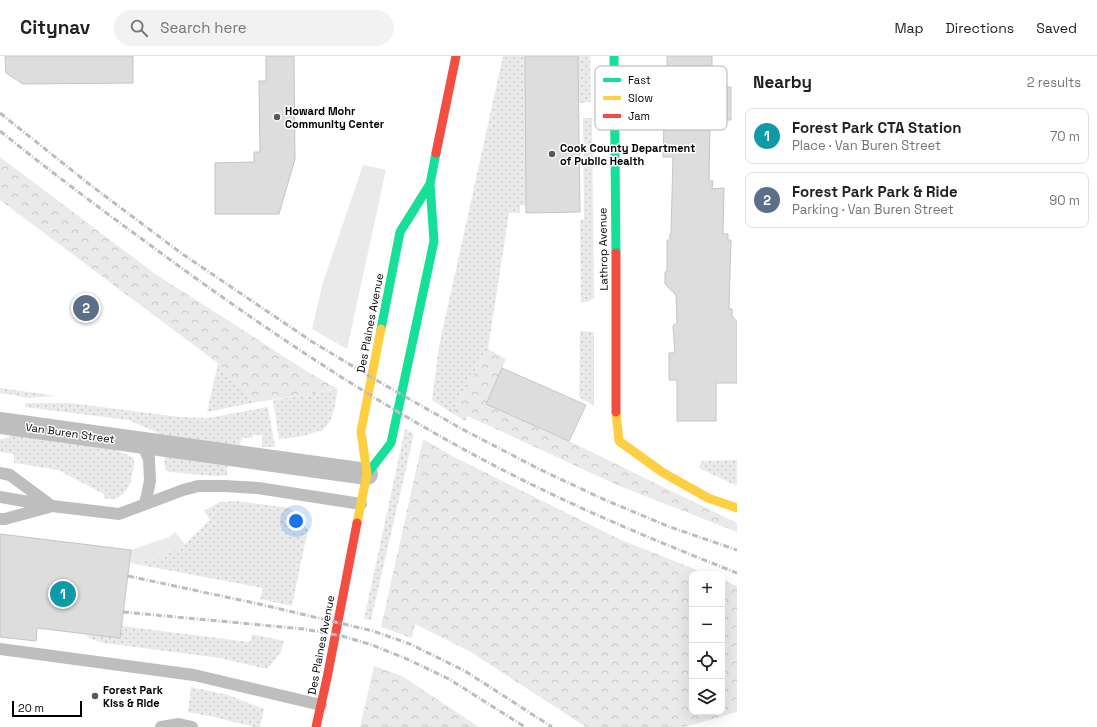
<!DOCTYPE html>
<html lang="en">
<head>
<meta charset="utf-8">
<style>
  :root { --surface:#fff; --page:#f2f2f2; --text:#202124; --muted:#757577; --line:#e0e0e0; --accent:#0b8043 }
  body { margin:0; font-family:"Space Grotesk",sans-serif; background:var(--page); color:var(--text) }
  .controls { position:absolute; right:12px; bottom:12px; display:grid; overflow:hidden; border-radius:8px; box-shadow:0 4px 16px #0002 }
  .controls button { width:36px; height:36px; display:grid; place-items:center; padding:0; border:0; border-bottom:1px solid var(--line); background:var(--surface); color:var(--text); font:20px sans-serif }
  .scale { position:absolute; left:12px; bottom:10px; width:70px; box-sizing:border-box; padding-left:4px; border:2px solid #000; border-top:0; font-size:11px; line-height:14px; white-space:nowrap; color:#000; -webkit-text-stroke:3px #fff; paint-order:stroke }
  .you { position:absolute; left:296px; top:465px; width:14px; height:14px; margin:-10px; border:3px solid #fff; border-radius:50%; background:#1a73e8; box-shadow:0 0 0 6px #1a73e833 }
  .badge { display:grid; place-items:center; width:26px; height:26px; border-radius:50%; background:var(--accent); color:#fff; font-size:13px; font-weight:700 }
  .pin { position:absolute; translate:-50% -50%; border:2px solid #fff; box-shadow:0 1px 4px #0006 }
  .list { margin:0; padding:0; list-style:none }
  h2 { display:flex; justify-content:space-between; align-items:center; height:52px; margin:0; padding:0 16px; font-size:17px }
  h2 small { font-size:13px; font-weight:400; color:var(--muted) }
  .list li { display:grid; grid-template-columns:26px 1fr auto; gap:12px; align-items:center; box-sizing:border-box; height:56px; margin:0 8px 8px; padding:0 8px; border:1px solid var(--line); border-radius:8px }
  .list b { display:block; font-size:15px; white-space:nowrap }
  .list p { margin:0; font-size:13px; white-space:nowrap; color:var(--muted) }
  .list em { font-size:13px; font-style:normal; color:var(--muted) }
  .icon { flex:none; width:22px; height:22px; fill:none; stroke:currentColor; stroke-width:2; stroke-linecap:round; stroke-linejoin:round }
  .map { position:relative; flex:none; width:737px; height:671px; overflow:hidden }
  header { display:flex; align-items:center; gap:24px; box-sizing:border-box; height:56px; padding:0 20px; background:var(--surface); border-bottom:1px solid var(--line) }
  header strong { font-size:19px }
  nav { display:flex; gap:22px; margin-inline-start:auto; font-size:14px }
  .search { width:280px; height:36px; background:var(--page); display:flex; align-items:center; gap:10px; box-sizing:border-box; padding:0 14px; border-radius:22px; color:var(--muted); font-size:15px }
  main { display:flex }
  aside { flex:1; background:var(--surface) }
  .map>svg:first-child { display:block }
  .grass { fill:url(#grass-dots) }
  .forest { fill:url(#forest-crowns) }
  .green { fill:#eaeaea }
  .building { fill:#ddd; stroke:#c5c5c5 }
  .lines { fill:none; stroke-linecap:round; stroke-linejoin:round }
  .lane { stroke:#bebebe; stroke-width:12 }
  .street { stroke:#bebebe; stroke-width:22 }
  .fast { stroke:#16e098; stroke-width:9 }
  .slow { stroke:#ffcf43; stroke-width:9 }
  .jam { stroke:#f24e42; stroke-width:9 }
  .rail { stroke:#bdbdbd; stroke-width:3; stroke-dasharray:6 2 1 2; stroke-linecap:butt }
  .poi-dot { fill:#595959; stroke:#fff; stroke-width:1.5 }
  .labels { text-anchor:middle; stroke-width:3; stroke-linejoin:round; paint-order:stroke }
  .poi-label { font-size:11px; font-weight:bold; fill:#000; stroke:#fff; text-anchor:start }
  .street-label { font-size:11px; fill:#000; stroke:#fff }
  .key { fill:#fff; stroke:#b2b2b2; stroke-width:1 }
  .key-label { font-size:11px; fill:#000 }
</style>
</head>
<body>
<header>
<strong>Citynav</strong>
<div class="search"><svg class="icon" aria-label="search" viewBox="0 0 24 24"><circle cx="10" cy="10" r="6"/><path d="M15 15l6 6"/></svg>Search here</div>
<nav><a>Map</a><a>Directions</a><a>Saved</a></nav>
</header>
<main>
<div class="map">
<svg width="737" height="671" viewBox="0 0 737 671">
  <defs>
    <pattern id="grass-dots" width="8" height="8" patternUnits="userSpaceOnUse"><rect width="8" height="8" fill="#eaeaea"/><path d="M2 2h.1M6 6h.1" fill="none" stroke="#c7c7c7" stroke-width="1.8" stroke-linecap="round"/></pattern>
    <pattern id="forest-crowns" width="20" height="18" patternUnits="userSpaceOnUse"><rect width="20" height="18" fill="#eaeaea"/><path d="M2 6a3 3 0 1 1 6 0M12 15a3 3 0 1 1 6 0" fill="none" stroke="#c7c7c7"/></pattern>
  </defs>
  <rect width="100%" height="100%" fill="#fff"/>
  <path class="grass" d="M 503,0 L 525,0 L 526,149 L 520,149 L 520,157 L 509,157 L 488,293 L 452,357 L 432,344 L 439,290 Z
    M 578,0 L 590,0 L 591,46 L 579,47 Z
    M 583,62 L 592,62 L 594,242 L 587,246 L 581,246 L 580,164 L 584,163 Z
    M 580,275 L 594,276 L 594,350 L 579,341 Z
    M 218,307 L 257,346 L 207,356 Z
    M 0,332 L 57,340 L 25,342 L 14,339 L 0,337 Z
    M 338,333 C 334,351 335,365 320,376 L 319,375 C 306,380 293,382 279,383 L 273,344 Z
    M 25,347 L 70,347 L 180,361 L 208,362 L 268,351 L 275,391 L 262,391 L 262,379 L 253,379 L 252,382 L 242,382 L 240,389 L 164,380 L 129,364 L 25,351 Z
    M 405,373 L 414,378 L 371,564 L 364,563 Z
    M 11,377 L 111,393 L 124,397 L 134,402 C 134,417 131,439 113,443 C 111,443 107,443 104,442 L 104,438 L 58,414 L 14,407 L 14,398 L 0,396 L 0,383 L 8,382 Z
    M 166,401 L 228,409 L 227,419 L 216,420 L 168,416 L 165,412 L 164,403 Z
    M 737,404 L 737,430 L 699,412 L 702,405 Z
    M 236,445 L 290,452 L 303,463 L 302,468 L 308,473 L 292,550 L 260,543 L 263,532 L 130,507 L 159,502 L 185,488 L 210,464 L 204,455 L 220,446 Z
    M 122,570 L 250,586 L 252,578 L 284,585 L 281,596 L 267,613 L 220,602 L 104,587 L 91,583 L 84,578 L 120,582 Z
    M 191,631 L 228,639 L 264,653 L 260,671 L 254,671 L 214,661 L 188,656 Z"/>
  <path class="forest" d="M 0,101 L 154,217 L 308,316 L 338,333 L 257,346 L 219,308 L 0,144 Z
    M 488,293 L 506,303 L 486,348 L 569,385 L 737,467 L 737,476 L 617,429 L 468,360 L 465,365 L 452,357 Z
    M 423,383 L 452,400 L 619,483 L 707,518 L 692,518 L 692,656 L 722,656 L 722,524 L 737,530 L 737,656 L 684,671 L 586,671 L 471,596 L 415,568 L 412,582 L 381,571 Z
    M 374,610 L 402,620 L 479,671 L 360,671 Z"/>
  <path class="green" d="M 363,109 L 386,114 L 347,293 L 312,273 L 323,226 Z
    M 175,476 L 185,488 L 159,502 L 130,507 L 131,494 L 169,481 Z"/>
  <path class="building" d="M 5,0 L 133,0 L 133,27 L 23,28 L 6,17 Z
    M 266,0 L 294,0 L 295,103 L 279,158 L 215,158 L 215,107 L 254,106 L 254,96 L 260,96 L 259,25 L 266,25 Z
    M 525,0 L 578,0 L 580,156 L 526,157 Z
    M 667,0 L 712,0 L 712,31 L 731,31 L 731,64 L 710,64 L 709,125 L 713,125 L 712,133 L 724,132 L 723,178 L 728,178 L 728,184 L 731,184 L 729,253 L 732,253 L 732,260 L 737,266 L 737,327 L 716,327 L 716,365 L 677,365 L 677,324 L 669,324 L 669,297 L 675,297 L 673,270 L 677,267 L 676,239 L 665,228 L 665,216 L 667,215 L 667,184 L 670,184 L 670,178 L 671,178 L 673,101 L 663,101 L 665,31 L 668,31 Z
    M 502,312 L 586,349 L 569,385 L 486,348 Z
    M 0,478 L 131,494 L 120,582 L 37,572 L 36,585 L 0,581 Z"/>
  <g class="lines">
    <path class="lane" d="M 141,386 L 149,403 L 150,425 L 145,448
      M 0,417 L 10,419 L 49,448
      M 0,441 L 52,450 L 119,458 L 183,434 L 198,430 L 224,430 L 258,432 L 361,448
      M 0,463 L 5,463 L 49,451
      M 0,593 L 194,619 L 321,649
      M 161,671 L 179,668 L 192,671"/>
    <path class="street" d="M 0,367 L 367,418"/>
    <path class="fast" d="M 614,0 L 616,197
      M 381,273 L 400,176 L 430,128
      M 367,418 L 391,387 L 434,185 L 430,128 L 436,97"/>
    <path class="slow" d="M 616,356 L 619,385 L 662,416 L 708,442 L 737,452
      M 357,467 L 367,418 L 361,375 L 381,273"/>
    <path class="jam" d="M 436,97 L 456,0
      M 616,197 L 616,356
      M 316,671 L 327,622 L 357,467"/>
    <path class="rail" d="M 0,57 L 89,128 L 181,197 L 311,285 L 369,320 L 462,373 L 539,413 L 603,443 L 670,471 L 737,494
      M 0,75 C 57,121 117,165 176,208 C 292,292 412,371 541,433 C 605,464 671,491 737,517
      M 128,520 L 259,548 L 373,575 L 410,588 L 465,615 L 552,671
      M 123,556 L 304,573 L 342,580 L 372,589 L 407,603 L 449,623 L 525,671"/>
  </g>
  <g class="poi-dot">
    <circle cx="277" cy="61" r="4"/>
    <circle cx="552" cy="98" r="4"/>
    <circle cx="95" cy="640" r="4"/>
  </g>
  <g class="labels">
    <g class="poi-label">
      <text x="285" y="59">Howard Mohr<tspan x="285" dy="13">Community Center</tspan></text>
      <text x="560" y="96">Cook County Department<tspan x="560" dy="13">of Public Health</tspan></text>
      <text x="103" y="638">Forest Park<tspan x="103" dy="13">Kiss &amp; Ride</tspan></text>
    </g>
    <g class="street-label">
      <text transform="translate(603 193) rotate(-91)" y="4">Lathrop Avenue</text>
      <text transform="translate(370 267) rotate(-79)" y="4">Des Plaines Avenue</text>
      <text transform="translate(70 377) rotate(8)" y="4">Van Buren Street</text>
      <text transform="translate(321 589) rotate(-79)" y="4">Des Plaines Avenue</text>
    </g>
  </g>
  <rect x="595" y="10" width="132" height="64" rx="6" class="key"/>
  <rect x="603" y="22" width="18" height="4" fill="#16e098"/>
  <rect x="603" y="40" width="18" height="4" fill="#ffcf43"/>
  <rect x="603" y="58" width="18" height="4" fill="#f24e42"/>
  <g class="key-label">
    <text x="628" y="28">Fast</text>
    <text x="628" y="46">Slow</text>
    <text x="628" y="64">Jam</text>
  </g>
</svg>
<div class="controls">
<button>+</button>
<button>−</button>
<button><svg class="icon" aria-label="locate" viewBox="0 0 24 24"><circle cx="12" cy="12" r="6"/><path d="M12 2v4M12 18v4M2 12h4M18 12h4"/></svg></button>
<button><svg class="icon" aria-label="layers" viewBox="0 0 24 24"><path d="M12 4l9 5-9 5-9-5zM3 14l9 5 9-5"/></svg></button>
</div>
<div class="scale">20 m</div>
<div class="you"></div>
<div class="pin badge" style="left:63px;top:538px;background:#0f9aa8">1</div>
<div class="pin badge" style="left:86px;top:252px;background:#5c6f8a">2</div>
</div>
<aside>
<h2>Nearby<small>2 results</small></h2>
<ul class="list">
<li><span class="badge" style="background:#0f9aa8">1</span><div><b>Forest Park CTA Station</b><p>Place · Van Buren Street</p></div><em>70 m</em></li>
<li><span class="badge" style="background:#5c6f8a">2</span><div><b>Forest Park Park &amp; Ride</b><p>Parking · Van Buren Street</p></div><em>90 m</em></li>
</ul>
</aside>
</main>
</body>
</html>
